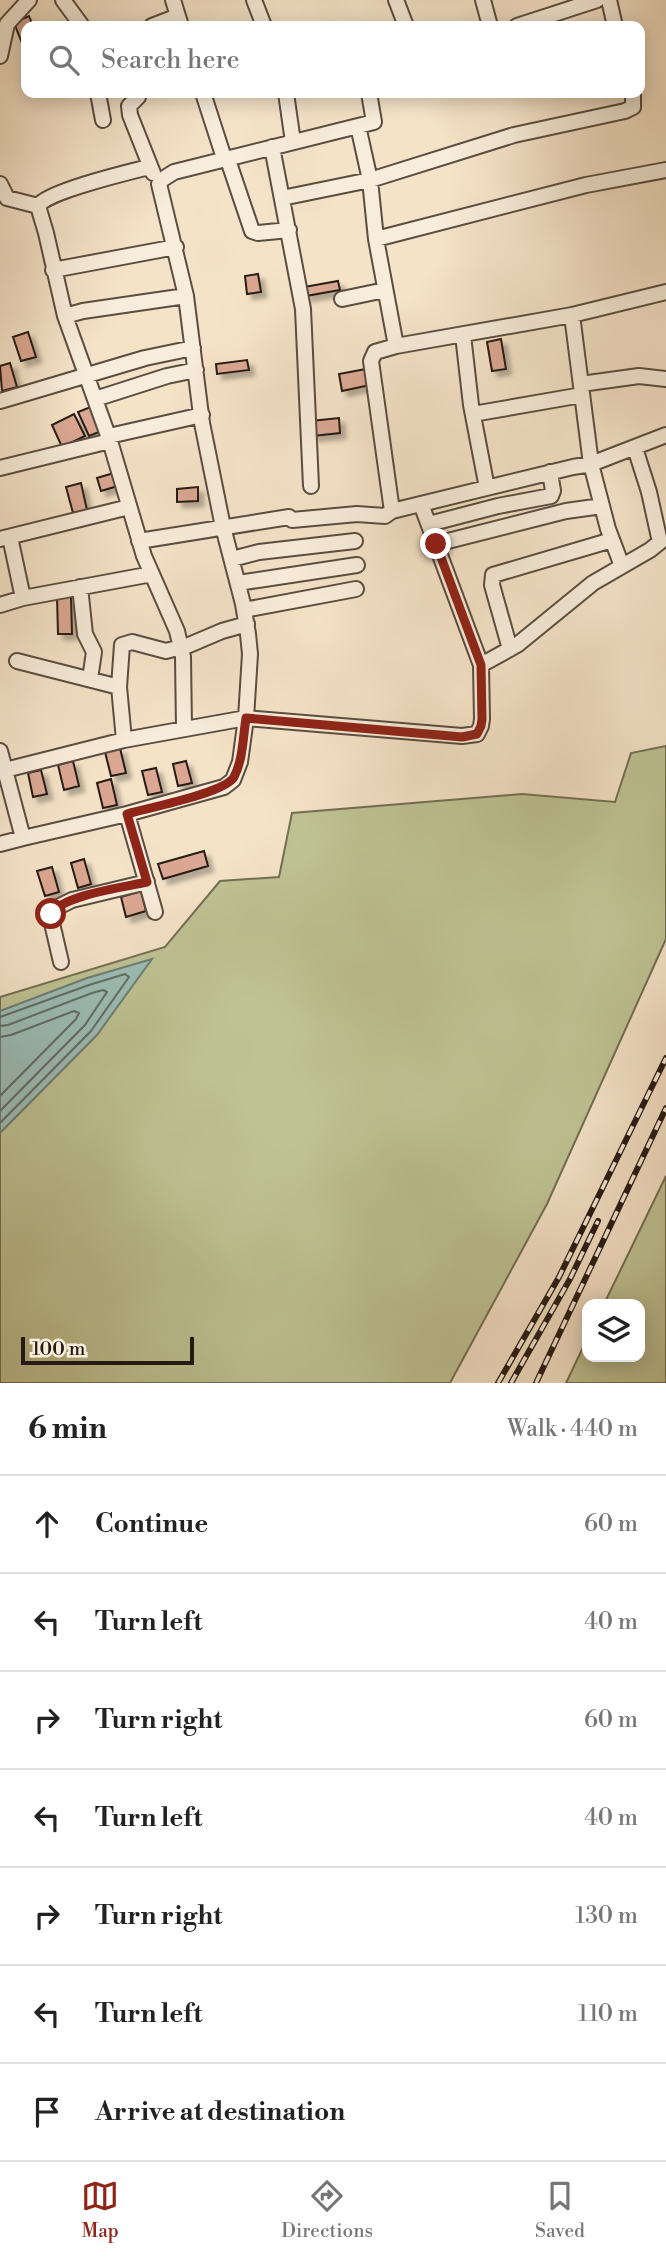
<!DOCTYPE html>
<html lang="en">
<head>
<meta charset="utf-8">
<style>
  :root { --surface:#fff; --page:#f2f2f2; --text:#222; --muted:#767676; --line:#e0e0e0; --accent:#8f2418 }
  body { margin:0; font-family:"Libre Bodoni",serif; background:var(--page); color:var(--text) }
  .controls { position:absolute; right:21px; bottom:21px; display:grid; overflow:hidden; border-radius:14px; box-shadow:0 4px 18px #0003 }
  .controls button { width:63px; height:63px; display:grid; place-items:center; padding:0; border:0; border-bottom:2px solid var(--line); background:var(--surface); color:var(--text); font:35px sans-serif }
  .scale { position:absolute; left:21px; bottom:18px; width:173px; box-sizing:border-box; padding-left:7px; border:4px solid #261b14; border-top:0; font-size:19px; line-height:24px; white-space:nowrap; color:#261b14; -webkit-text-stroke:5px #f8eddb; paint-order:stroke }
  .stop { position:absolute; width:21px; height:21px; margin:-16px; border:5px solid #8f2418; border-radius:50%; background:#fff }
  .stop.end { background:#8f2418; border-color:#fff; box-shadow:0 2px 7px #0008 }
  .list { margin:0; padding:0; list-style:none }
  h2 { display:flex; justify-content:space-between; align-items:center; height:91px; margin:0; padding:0 28px; font-size:30px }
  h2 small { font-size:23px; font-weight:400; color:var(--muted) }
  .list li { display:grid; grid-template-columns:46px 1fr auto; gap:21px; align-items:center; box-sizing:border-box; height:98px; padding:0 28px; border-top:2px solid var(--line) }
  .list b { display:block; font-size:26px; white-space:nowrap }
  .list em { font-size:23px; font-style:normal; color:var(--muted) }
  .icon { flex:none; width:38px; height:38px; fill:none; stroke:currentColor; stroke-width:2; stroke-linecap:round; stroke-linejoin:round }
  .map { position:relative; flex:none; width:666px; height:1383px; overflow:hidden }
  .search { position:absolute; background:var(--surface); box-shadow:0 4px 18px #0003; left:21px; right:21px; top:21px; height:77px; display:flex; align-items:center; gap:18px; box-sizing:border-box; padding:0 24px; border-radius:14px; color:var(--muted); font-size:26px }
  .sheet { height:777px; background:var(--surface) }
  nav { display:flex; justify-content:space-around; align-items:center; box-sizing:border-box; height:98px; border-top:2px solid var(--line); background:var(--surface); font-size:19px; color:var(--muted) }
  nav a { display:grid; justify-items:center; gap:4px }
  nav .on { color:var(--accent) }
  .map>svg:first-child { display:block }
  .green { fill:#bfc394; stroke:#726f54; stroke-width:2 }
  .water { fill:#9cbeb8; stroke:#6d7d76; stroke-width:2 }
  .lines { fill:none; stroke-linecap:round; stroke-linejoin:round }
  .shore { stroke:#616c66; stroke-width:2 }
  .building { fill:#dba792; stroke:#261b14; stroke-width:2; filter:url(#shadow) }
  .minor-casing { stroke:#5a4d41; stroke-width:18 }
  .minor { stroke:#f8eddb; stroke-width:14 }
  .rail-casing { stroke:#261b14; stroke-width:6 }
  .rail { stroke:#f8eddb; stroke-width:3.5; stroke-dasharray:10; stroke-linecap:butt }
  .route { stroke:#8f2418; stroke-width:9 }
</style>
</head>
<body>
<div class="map">
<svg width="666" height="1383" viewBox="0 0 666 1383">
  <defs>
    <filter id="shadow"><feDropShadow dx="5.5" dy="5.5" stdDeviation="2" flood-color="#0004"/></filter>
  </defs>
  <rect width="100%" height="100%" fill="#f5e3c8"/>
  <filter id="stains"><feTurbulence type="fractalNoise" baseFrequency=".00286" numOctaves="4"/><feColorMatrix values="0 0 0 0 .2 0 0 0 0 .09 0 0 0 0 .02 0 0 0 .5 -.17"/></filter>
  <radialGradient id="worn" r=".72"><stop offset=".6" stop-color="#630" stop-opacity="0"/><stop offset="1" stop-color="#630" stop-opacity=".3"/></radialGradient>
  <path class="green" d="M 666,746 L 666,939 L 547,1204 L 450,1383 L 0,1383 L 0,997 L 165,947 L 220,881 L 279,877 L 292,813 L 522,794 L 615,802 L 631,753 Z
    M 666,1176 L 666,1383 L 566,1383 L 587,1339 L 587,1357 L 640,1357 L 640,1304 L 604,1304 Z"/>
  <path class="water" d="M 152,959 L 97,1035 L 0,1133 L 0,1011 L 87,978 Z"/>
  <g class="lines">
    <path class="shore" d="M 0,1017 L 89,985 L 125,974 L 129,977 L 91,1031 L 0,1123
      M 0,1026 L 8,1025 L 92,993 L 103,990 L 107,992 L 85,1025 L 0,1111
      M 0,1037 L 11,1035 L 74,1011 L 79,1013 L 76,1019 L 0,1096"/>
  </g>
  <path class="building" d="M 29,16 L 33,26 L 26,26 L 26,53 L 14,23 Z
    M 258,274 L 261,292 L 247,294 L 245,276 Z
    M 338,281 L 340,290 L 306,296 L 304,287 Z
    M 28,332 L 36,357 L 21,361 L 13,337 Z
    M 501,339 L 506,369 L 492,371 L 487,342 Z
    M 247,360 L 249,370 L 217,374 L 216,364 Z
    M 10,363 L 17,387 L 2,391 L 0,366 Z
    M 366,369 L 370,385 L 342,391 L 339,374 Z
    M 93,406 L 104,430 L 89,436 L 78,412 Z
    M 74,414 L 85,436 L 62,447 L 52,425 Z
    M 339,418 L 340,433 L 313,436 L 311,421 Z
    M 117,472 L 121,485 L 101,491 L 97,478 Z
    M 81,483 L 87,510 L 73,513 L 66,487 Z
    M 198,487 L 198,501 L 177,502 L 177,489 Z
    M 71,596 L 72,634 L 58,634 L 57,597 Z
    M 120,748 L 126,773 L 111,776 L 105,752 Z
    M 73,761 L 79,786 L 64,790 L 58,765 Z
    M 186,761 L 192,783 L 178,786 L 173,764 Z
    M 156,768 L 162,792 L 148,795 L 142,771 Z
    M 41,770 L 47,794 L 33,797 L 28,773 Z
    M 111,779 L 117,805 L 103,808 L 97,783 Z
    M 204,851 L 208,866 L 163,879 L 158,864 Z
    M 84,859 L 91,884 L 78,888 L 71,863 Z
    M 52,867 L 59,892 L 45,896 L 37,871 Z
    M 141,891 L 146,911 L 126,917 L 121,897 Z"/>
  <g class="lines">
    <g class="minor-casing">
      <path id="minor" d="M 63,0 L 82,26
        M 173,0 L 181,26
        M 254,0 L 264,26
        M 396,0 L 406,26
        M 483,0 L 490,26
        M 609,0 L 615,26
        M 152,26 L 178,16
        M 517,26 L 597,0
        M 0,56 L 7,24 L 29,0
        M 98,93 L 103,120
        M 139,93 L 138,97 L 129,106 L 130,115 L 153,173
        M 203,93 L 224,158
        M 286,93 L 293,142
        M 358,126 L 370,180 L 376,239 L 396,346 L 572,315 L 591,464 L 608,529 L 622,566
        M 272,147 L 303,309 L 311,486
        M 227,157 L 252,231 L 258,233 L 289,230
        M 149,167 C 129,172 46,192 38,206 L 46,233 L 65,316 L 110,441 L 144,556 L 177,631 L 183,657 L 184,728
        M 0,184 L 7,198 L 38,206
        M 282,198 L 370,180 L 514,135 L 625,111 L 633,107 L 633,93
        M 376,239 L 586,185 L 666,170
        M 53,270 L 176,247
        M 342,299 L 385,290
        M 572,315 L 666,292
        M 65,316 L 83,311 L 186,296
        M 463,335 L 471,405 L 487,488
        M 581,384 L 639,376 L 666,379
        M 95,399 L 167,376 L 196,370
        M 0,401 L 145,358 L 193,348
        M 473,414 L 582,395
        M 109,436 L 202,415
        M 0,468 L 110,441
        M 392,511 L 371,361 L 375,352 L 396,346
        M 429,524 L 498,506 L 551,496 L 553,491 L 550,472
        M 10,537 L 23,598
        M 0,539 L 129,507
        M 139,541 L 289,517 L 292,520 L 357,514 L 385,516 L 392,511 L 573,467 L 591,464 L 666,435
        M 436,544 L 566,511 L 602,506
        M 232,559 L 259,552 L 355,541
        M 238,583 L 357,565
        M 80,587 L 85,634 L 94,652 L 90,679
        M 0,605 L 23,598 L 152,574
        M 244,610 L 356,589
        M 182,648 L 222,631 L 247,624
        M 510,649 L 492,585 L 493,575 L 612,540
        M 17,661 L 119,687
        M 481,665 L 517,645 L 593,583 L 650,550 L 660,542 L 649,492 L 635,448
        M 124,740 L 119,687 L 122,645 L 132,642 L 166,651 L 181,647
        M 0,751 L 5,770
        M 127,814 L 155,912
        M 23,838 L 127,814 L 224,787 L 233,780 L 240,762 L 246,718 L 462,736 L 477,734 L 481,726 L 482,719 L 481,665 L 421,504
        M 0,844 L 23,838 L 5,770 L 124,740 L 246,718 L 250,654 L 248,634 L 243,604 L 223,527 L 202,423 L 186,296 L 159,184 L 163,179 L 174,172 L 374,122 L 369,93
        M 61,962 L 51,919 L 54,909 L 72,900 L 147,882"/>
    </g>
    <use href="#minor" class="minor"/>
    <g class="rail-casing">
      <path id="rail" d="M 498,1383 L 559,1277 L 666,1058
        M 511,1383 L 570,1279 L 598,1221
        M 536,1383 L 666,1108"/>
    </g>
    <use href="#rail" class="rail"/>
  </g>
  <g class="lines">
    <path class="route" d="M 51,914 C 63,895 125,887 147,882 L 127,814 C 148,808 225,793 234,777 C 243,760 243,737 246,718 L 462,737 L 477,734 L 481,726 L 482,719 L 481,665 L 436,544"/>
  </g>
  <rect width="100%" height="100%" filter="url(#stains)"/>
  <rect width="100%" height="100%" fill="url(#worn)"/>
</svg>
<div class="controls">
<button><svg class="icon" aria-label="layers" viewBox="0 0 24 24"><path d="M12 4l9 5-9 5-9-5zM3 14l9 5 9-5"/></svg></button>
</div>
<div class="scale">100 m</div>
<div class="stop" style="left:51px;top:914px"></div>
<div class="stop end" style="left:436px;top:544px"></div>
<div class="search"><svg class="icon" aria-label="search" viewBox="0 0 24 24"><circle cx="10" cy="10" r="6"/><path d="M15 15l6 6"/></svg>Search here</div>
</div>
<section class="sheet">
<h2>6 min<small>Walk · 440 m</small></h2>
<ul class="list">
<li><svg class="icon" aria-label="ahead" viewBox="0 0 24 24"><path d="M12 20V5M6 11l6-6 6 6"/></svg><div><b>Continue</b></div><em>60 m</em></li>
<li><svg class="icon" aria-label="left" viewBox="0 0 24 24"><path d="M17 20v-9H6M10 6l-5 5 5 5"/></svg><div><b>Turn left</b></div><em>40 m</em></li>
<li><svg class="icon" aria-label="right" viewBox="0 0 24 24"><path d="M7 20v-9h11M14 6l5 5-5 5"/></svg><div><b>Turn right</b></div><em>60 m</em></li>
<li><svg class="icon" aria-label="left" viewBox="0 0 24 24"><path d="M17 20v-9H6M10 6l-5 5 5 5"/></svg><div><b>Turn left</b></div><em>40 m</em></li>
<li><svg class="icon" aria-label="right" viewBox="0 0 24 24"><path d="M7 20v-9h11M14 6l5 5-5 5"/></svg><div><b>Turn right</b></div><em>130 m</em></li>
<li><svg class="icon" aria-label="left" viewBox="0 0 24 24"><path d="M17 20v-9H6M10 6l-5 5 5 5"/></svg><div><b>Turn left</b></div><em>110 m</em></li>
<li><svg class="icon" aria-label="arrive" viewBox="0 0 24 24"><path d="M6 21V4h12l-3 4 3 4H6"/></svg><div><b>Arrive at destination</b></div></li>
</ul>
</section>
<nav>
<a class="on"><svg class="icon" aria-label="map" viewBox="0 0 24 24"><path d="M3 6l6-2 6 2 6-2v14l-6 2-6-2-6 2zM9 4v14M15 6v14"/></svg>Map</a>
<a><svg class="icon" aria-label="directions" viewBox="0 0 24 24"><path d="M12 3l9 9-9 9-9-9zM9 14v-3h6M13 9l2 2-2 2"/></svg>Directions</a>
<a><svg class="icon" aria-label="saved" viewBox="0 0 24 24"><path d="M7 4h10v16l-5-4-5 4z"/></svg>Saved</a>
</nav>
</body>
</html>
